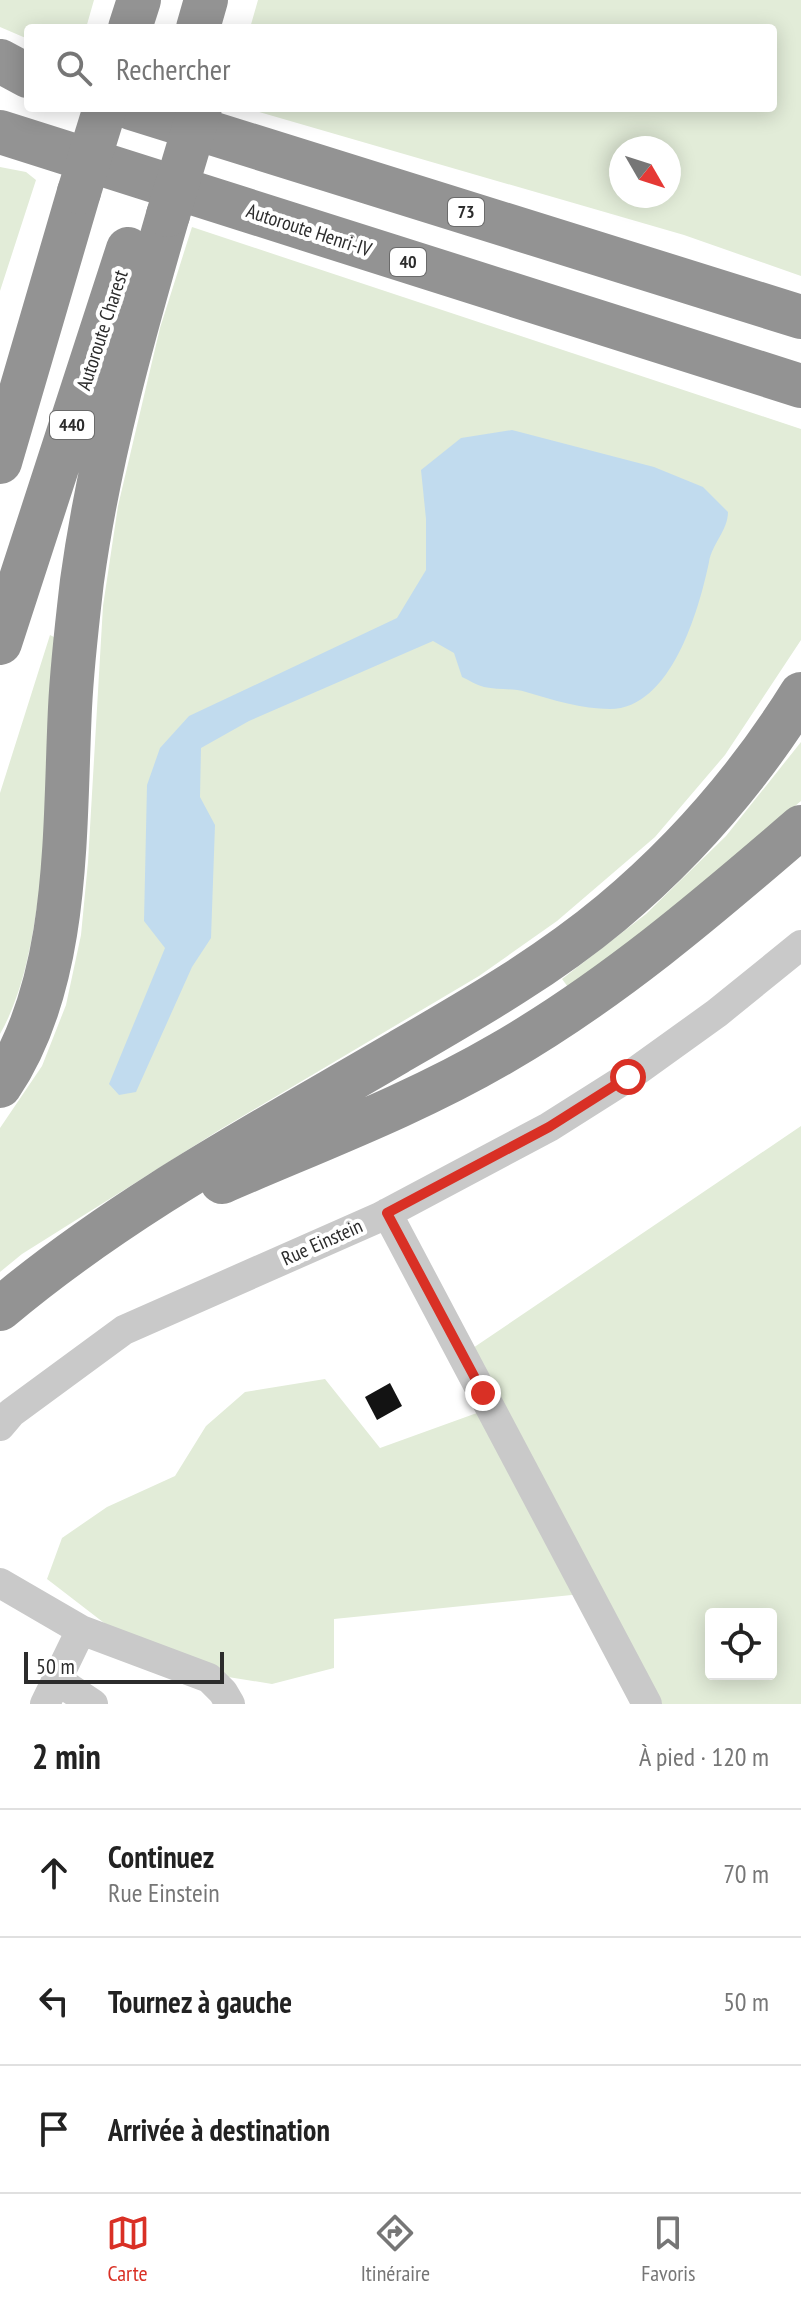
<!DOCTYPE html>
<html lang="fr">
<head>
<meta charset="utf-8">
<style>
  :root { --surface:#fff; --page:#f2f2f2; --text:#222; --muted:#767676; --line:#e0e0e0; --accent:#d93025 }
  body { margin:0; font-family:"PT Sans Narrow",sans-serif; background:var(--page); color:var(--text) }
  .controls { position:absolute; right:24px; bottom:24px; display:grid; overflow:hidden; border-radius:8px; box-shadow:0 4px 20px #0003 }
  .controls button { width:72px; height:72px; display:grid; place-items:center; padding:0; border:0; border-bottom:2px solid var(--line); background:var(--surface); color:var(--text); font:40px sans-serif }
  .compass { position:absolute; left:609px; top:136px; width:72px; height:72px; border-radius:50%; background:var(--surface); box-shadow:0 4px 20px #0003; rotate:129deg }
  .scale { position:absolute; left:24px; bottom:20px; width:200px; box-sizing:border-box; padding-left:8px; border:4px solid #2c2c2c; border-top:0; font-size:22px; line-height:28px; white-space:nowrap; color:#2c2c2c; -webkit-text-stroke:6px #fff; paint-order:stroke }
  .stop { position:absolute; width:24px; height:24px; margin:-18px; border:6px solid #d93025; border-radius:50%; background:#fff }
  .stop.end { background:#d93025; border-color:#fff; box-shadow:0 2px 8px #0008 }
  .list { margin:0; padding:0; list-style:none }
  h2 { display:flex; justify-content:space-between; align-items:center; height:104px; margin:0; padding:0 32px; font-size:34px }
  h2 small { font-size:26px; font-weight:400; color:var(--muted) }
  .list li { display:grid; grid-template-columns:52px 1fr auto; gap:24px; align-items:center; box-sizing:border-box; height:128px; padding:0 32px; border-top:2px solid var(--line) }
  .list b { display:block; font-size:30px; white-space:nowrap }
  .list p { margin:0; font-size:26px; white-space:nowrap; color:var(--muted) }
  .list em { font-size:26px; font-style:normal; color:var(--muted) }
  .icon { flex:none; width:44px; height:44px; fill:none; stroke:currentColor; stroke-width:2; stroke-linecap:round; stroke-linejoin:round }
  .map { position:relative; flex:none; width:801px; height:1704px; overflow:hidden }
  .search { position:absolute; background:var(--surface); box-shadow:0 4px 20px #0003; left:24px; right:24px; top:24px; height:88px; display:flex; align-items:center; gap:20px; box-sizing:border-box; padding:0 28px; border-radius:8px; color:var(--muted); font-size:30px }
  .sheet { height:488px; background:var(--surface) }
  nav { display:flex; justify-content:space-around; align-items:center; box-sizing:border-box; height:112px; border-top:2px solid var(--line); background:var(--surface); font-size:22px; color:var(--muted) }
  nav a { display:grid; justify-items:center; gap:4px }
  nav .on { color:var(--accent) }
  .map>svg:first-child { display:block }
  .green { fill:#e2ecd8; fill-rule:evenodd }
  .water { fill:#c1dbee }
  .building { fill:#131313 }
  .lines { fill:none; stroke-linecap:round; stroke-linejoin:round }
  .minor { stroke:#c9c9c9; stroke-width:30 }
  .highway { stroke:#939393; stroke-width:44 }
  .highway-bridge { stroke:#939393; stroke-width:44 }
  .route { stroke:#d93025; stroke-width:10 }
  .labels { text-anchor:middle; stroke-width:8; stroke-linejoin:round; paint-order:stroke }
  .shield { fill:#fff; stroke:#6b6b6b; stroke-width:2 }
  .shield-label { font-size:18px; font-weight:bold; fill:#2c2c2c }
  .street-label { font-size:20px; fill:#2c2c2c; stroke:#fff }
</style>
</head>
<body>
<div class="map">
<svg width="801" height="1704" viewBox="0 0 801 1704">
  <rect width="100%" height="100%" fill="#fff"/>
  <path class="green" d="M 0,0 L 94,0 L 86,28 L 28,28 L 28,39 L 0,27 Z
    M 258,0 L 801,0 L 801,276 L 684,235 L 245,108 L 773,108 L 773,28 L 250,28 ZM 621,148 L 669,148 L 669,196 L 621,196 Z
    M 0,167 L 26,172 L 36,180 L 0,291 Z
    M 192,227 L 801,429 L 801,640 L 725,755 L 655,837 L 557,921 L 479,976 L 221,1129 L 22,1254 L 0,1272 L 0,1128 L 42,1066 L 66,1005 L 81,935 L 88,862 L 103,606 L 118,506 L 160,328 Z
    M 50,635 L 60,640 C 54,722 51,804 40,886 C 33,935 25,990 0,1034 L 0,793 Z
    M 801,742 L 801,801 L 636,940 L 568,987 L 562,979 L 646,914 L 726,836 Z
    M 801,1126 L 801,1704 L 662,1704 L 601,1592 L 334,1619 L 334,1668 L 272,1684 L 160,1666 L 47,1579 L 62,1538 L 107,1507 L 175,1476 L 206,1426 L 245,1392 L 325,1379 L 380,1448 L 499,1405 L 470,1350 ZM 711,1614 L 771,1614 L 771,1674 L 711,1674 Z"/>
  <path class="water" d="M 512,430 L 654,467 L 703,487 L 728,512 C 728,530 712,544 709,562 C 699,610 671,709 610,709 C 582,709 553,700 526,692 C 513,688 498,690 484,687 C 476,685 469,680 462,677 L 454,653 L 433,641 L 249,721 L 201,748 L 200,797 L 215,825 L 211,938 L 192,967 L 136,1092 L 119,1095 L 109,1084 L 165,948 L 144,921 L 147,785 L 160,748 L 189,716 L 397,618 L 426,570 L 426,519 L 421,470 L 461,438 Z"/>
  <path class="building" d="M 390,1383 L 402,1406 L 377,1420 L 365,1397 Z"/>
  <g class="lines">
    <path class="minor" d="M 387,1213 L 647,1704
      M 0,1426 L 11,1413 L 124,1330 L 380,1217 L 549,1127 L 628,1077 L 717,1013 L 801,945
      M 0,1583 L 81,1630 L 209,1678 L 223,1692 L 230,1704
      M 57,1680 L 93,1704
      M 45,1704 L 81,1630"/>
    <path class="highway" d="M 130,28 L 139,0
      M 198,28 L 206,0
      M 0,61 L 28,76
      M 131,108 L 801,317
      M 0,132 L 801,386
      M 0,462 L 79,192
      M 0,643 L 128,249
      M 0,1086 C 71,981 64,829 70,708 C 72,666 77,624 82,581 C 99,457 133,336 168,215
      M 222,1182 C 316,1141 413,1105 502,1053 C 611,990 706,909 801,827
      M 0,1309 C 121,1207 262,1132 397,1053 C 471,1010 545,968 611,913 C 685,851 750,776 801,694"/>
    <path class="highway-bridge" d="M 79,192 L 105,108
      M 168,215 L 200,108"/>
  </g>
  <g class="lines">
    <path class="route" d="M 483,1393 L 387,1213 L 549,1127 L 628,1077"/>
  </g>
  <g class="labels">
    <g class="shield">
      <rect x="448" y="198" width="36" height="28" rx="6"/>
      <rect x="390" y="248" width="36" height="28" rx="6"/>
      <rect x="50" y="411" width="44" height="28" rx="6"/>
    </g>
    <g class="shield-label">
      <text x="466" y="218">73</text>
      <text x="408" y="268">40</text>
      <text x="72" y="431">440</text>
    </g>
    <g class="street-label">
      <text transform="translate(309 230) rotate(18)" y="7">Autoroute Henri-IV</text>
      <text transform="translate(102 330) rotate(-72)" y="7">Autoroute Charest</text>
      <text transform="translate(322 1242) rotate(-24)" y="7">Rue Einstein</text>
    </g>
  </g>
</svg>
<div class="controls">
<button><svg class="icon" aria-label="locate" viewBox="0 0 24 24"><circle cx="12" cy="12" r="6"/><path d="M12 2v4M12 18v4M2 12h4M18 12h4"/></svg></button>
</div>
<svg class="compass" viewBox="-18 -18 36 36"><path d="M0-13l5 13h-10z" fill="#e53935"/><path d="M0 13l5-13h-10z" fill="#767676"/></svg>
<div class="scale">50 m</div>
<div class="stop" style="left:628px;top:1077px"></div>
<div class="stop end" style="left:483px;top:1393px"></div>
<div class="search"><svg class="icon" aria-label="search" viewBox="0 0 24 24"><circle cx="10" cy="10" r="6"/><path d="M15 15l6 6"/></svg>Rechercher</div>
</div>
<section class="sheet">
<h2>2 min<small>À pied · 120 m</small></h2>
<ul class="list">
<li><svg class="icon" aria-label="ahead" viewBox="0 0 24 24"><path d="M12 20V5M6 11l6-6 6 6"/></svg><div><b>Continuez</b><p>Rue Einstein</p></div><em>70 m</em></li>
<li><svg class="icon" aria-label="left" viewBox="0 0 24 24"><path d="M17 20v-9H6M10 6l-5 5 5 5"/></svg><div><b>Tournez à gauche</b></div><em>50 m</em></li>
<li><svg class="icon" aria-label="arrive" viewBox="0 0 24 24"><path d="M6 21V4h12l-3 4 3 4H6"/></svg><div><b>Arrivée à destination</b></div></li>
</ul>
</section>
<nav>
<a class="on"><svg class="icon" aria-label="map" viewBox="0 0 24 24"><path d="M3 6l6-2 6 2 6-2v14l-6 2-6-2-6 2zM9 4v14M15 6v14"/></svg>Carte</a>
<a><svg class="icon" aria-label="directions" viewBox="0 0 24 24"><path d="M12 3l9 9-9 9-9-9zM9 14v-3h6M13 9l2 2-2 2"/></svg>Itinéraire</a>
<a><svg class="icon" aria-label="saved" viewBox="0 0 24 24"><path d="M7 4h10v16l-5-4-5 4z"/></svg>Favoris</a>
</nav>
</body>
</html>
